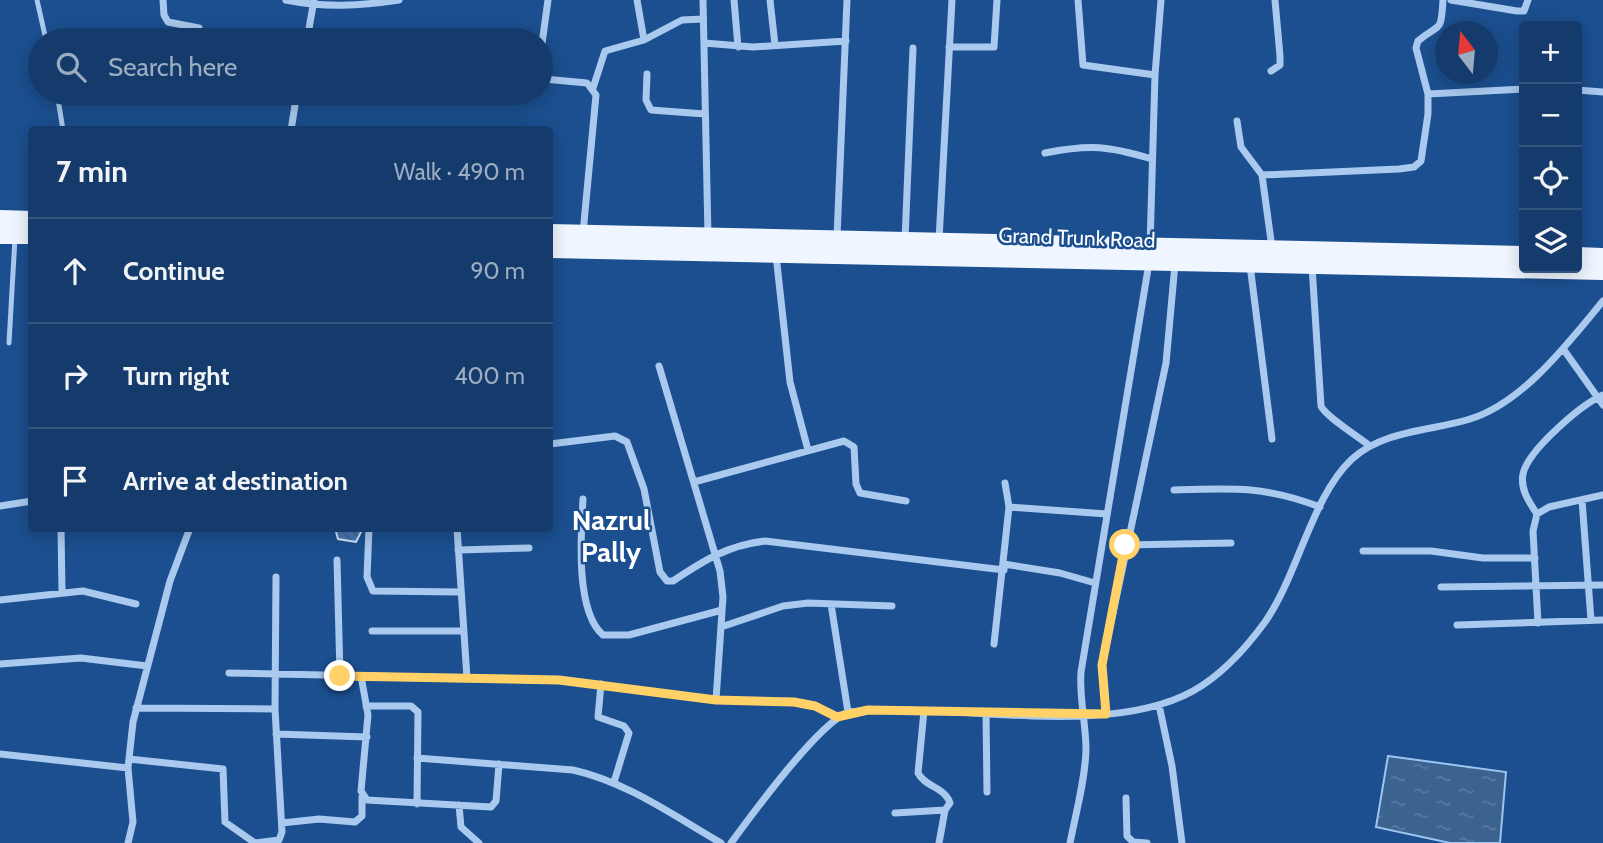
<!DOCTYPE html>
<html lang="en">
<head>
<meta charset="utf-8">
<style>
  :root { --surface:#143b6b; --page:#214673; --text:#f1f3f6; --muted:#9dadc1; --line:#33557e }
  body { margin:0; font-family:Cabin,sans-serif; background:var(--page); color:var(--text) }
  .controls { position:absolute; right:21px; top:21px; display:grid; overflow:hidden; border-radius:7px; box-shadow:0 4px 18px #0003 }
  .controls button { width:63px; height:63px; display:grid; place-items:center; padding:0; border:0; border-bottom:2px solid var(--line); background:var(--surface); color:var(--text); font:35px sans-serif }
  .compass { position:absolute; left:1435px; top:21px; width:63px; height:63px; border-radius:50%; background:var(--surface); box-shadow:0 4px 18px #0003; rotate:344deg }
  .stop { position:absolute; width:21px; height:21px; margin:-16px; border:5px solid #ffd166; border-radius:50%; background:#fff }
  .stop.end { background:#ffd166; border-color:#fff; box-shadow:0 2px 7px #0008 }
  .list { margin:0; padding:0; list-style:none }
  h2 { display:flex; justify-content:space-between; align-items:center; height:91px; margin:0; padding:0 28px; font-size:30px }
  h2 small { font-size:23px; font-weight:400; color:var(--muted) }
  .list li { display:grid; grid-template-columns:46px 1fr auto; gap:21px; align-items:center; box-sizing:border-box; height:105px; padding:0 28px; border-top:2px solid var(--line) }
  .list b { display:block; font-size:26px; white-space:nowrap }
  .list em { font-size:23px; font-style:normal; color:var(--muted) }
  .icon { flex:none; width:38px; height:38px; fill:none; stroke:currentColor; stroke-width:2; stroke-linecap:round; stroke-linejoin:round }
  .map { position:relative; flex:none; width:1603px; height:843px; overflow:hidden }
  .search { position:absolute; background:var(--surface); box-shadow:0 4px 18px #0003; left:28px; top:28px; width:525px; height:77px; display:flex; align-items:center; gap:18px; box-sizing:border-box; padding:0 24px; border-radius:38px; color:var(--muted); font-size:26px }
  .panel { position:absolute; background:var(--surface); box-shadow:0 4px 18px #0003; left:28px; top:126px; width:525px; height:406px; border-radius:7px }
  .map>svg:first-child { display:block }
  .water { fill:url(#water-ripples); stroke:#9cc4f0; stroke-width:2 }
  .building { fill:url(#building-back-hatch); stroke:#cfe3fa; stroke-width:2 }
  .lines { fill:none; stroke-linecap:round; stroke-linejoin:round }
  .lane { stroke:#a9c9ee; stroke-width:5 }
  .street { stroke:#a9c9ee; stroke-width:7 }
  .primary { stroke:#f0f6ff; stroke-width:18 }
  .route { stroke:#ffd166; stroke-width:9 }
  .labels { text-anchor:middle; stroke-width:5; stroke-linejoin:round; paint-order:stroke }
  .street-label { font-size:21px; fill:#fff; stroke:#1b4f8f }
  .district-label { font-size:28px; font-weight:bold; fill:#fff; stroke:#1b4f8f }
</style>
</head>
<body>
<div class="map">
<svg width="1603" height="843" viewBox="0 0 1603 843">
  <defs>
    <pattern id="water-ripples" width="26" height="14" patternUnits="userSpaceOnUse" patternTransform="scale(1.75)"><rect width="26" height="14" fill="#3c6290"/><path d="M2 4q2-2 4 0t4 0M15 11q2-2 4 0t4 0" fill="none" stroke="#597aa1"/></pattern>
    <pattern id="building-back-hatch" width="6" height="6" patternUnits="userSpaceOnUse" patternTransform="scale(1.75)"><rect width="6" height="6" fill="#4478b7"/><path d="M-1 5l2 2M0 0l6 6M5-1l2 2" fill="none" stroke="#486282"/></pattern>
  </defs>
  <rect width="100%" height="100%" fill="#1b4f8f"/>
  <path class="water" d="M 1388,756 L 1506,772 L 1500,843 L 1450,843 L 1376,827 Z"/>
  <path class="building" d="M 335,528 L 363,528 L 356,542 L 338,539 Z"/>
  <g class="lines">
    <path class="lane" d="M 37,0 L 46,40
      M 57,93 L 63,130
      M 9,343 L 15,238"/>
    <path class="street" d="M 163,0 L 164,15 L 168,22 L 199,28
      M 286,0 C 325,8 359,6 399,0
      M 637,0 L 644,40
      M 703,0 L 708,236
      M 734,0 L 738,47
      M 770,0 L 775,45
      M 1078,0 L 1083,65 L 1155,75
      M 1451,0 L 1517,11 L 1524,11 L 1528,0
      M 307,40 L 314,0
      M 704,43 L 753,47 L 846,41
      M 949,47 L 994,47 L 997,0
      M 541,51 L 548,0
      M 1271,71 L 1280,65 L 1280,56 L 1275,0
      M 647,74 L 646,100 L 651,110 L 705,114
      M 541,75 L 544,79 L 587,83 L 596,95 L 583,233
      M 593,88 L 605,51 L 644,40 L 682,20 L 703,19
      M 1577,90 L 1603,92
      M 1428,94 L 1524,89
      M 1237,121 L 1241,147 L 1262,175 L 1272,248
      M 291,130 L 297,93
      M 1045,153 C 1091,144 1108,146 1152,159
      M 1262,175 L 1399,169 L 1414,167 L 1421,161 L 1428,114 L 1428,94 L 1416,48 L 1418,41 C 1440,22 1441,35 1443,0
      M 837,237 L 847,0
      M 905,240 L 913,48
      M 939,240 L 952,0
      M 1150,246 L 1155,75 L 1161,0
      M 776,255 L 790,382 L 808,450
      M 1250,265 L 1272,439
      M 1312,266 L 1321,406 C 1325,416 1359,437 1370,446
      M 1564,350 L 1603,405
      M 659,366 L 720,571 L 723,597 L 716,700
      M 550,444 L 615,436 L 627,442 L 644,489 L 660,572 L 667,581 L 673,581 C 703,561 728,545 765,541 L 1004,570
      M 694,482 L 844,441 L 854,447 L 856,484 L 860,493 L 906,501
      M 1005,483 L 1009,507 L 1107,514
      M 1174,490 C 1232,488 1265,486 1320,507
      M 583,499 C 581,534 575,611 603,635 L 629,635 L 722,610
      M 1582,500 L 1591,620
      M 0,506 L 32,501
      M 1537,514 C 1529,502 1520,489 1523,474 C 1528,450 1581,405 1603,395
      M 61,528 L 62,592
      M 369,528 L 367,577 L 373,591 L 460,592
      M 457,528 L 467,678
      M 1125,545 L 1231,543
      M 458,550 L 529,548
      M 1363,551 L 1431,551 L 1483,558 L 1535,558
      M 337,560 L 340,675
      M 1004,564 L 1060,573 L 1095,583
      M 1441,587 L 1603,585
      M 0,600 L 83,591 L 136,604
      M 831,604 L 848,712
      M 1538,623 L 1533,531 L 1537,514 L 1549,507 L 1603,495
      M 1457,625 L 1603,620
      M 721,627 L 783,606 L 808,603 L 892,606
      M 372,631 L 463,631
      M 994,644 L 1009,507
      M 0,664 L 81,658 L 147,666
      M 229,673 L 559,680 L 716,700 L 794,702 L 815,706 L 837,717
      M 361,676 L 368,715 L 361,791 L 367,800 L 491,807 L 496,801 L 499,764
      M 601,684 L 598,717 L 624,726 L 629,733 L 614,782
      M 1159,705 L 1172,766 L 1182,843
      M 366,706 L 411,706 L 418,712 L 417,804
      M 136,708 L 275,709
      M 986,713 L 987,792
      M 1106,714 L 1102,665 L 1166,363 L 1175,264
      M 276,734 L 367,737
      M 0,754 L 128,768
      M 417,758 L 573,770 C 627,782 674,816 721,843
      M 129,759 L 223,769 L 225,822 L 255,843
      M 1126,798 L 1127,836 L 1133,842 L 1147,843
      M 459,805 L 461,827 L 479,843
      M 895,813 L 945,810 L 950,803 C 945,787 925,787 918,773 L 924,711
      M 282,823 L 319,819 L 355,822 L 362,816 L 362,797
      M 128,843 L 133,822 L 128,768 L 133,722 L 170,581 L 190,528
      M 255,843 L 279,840 L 282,832 L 275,709 L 276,577
      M 731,843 C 753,813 817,725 848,712 C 950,701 1104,740 1193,691 C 1222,675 1246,648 1265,622 C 1298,575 1312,496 1352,459 C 1383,430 1432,431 1470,419 C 1523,403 1569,342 1603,301
      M 939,843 L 945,810
      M 1070,843 C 1076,812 1085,781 1086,750 C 1086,723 1079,698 1081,672 L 1149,263"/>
    <path class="primary" d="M 0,219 L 32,220
      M 550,233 L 1524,255
      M 0,235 L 32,235
      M 550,249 L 1603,271
      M 1577,256 L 1603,257"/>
  </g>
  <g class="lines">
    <path class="route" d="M 340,676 L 559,680 L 716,700 L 794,702 L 815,706 L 837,717 L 868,710 L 1106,714 L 1102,665 L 1125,545"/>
  </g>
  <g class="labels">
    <g class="street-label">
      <text transform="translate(1077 238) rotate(2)" y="7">Grand Trunk Road</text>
    </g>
    <g class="district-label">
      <text x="611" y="530">Nazrul<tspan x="611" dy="32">Pally</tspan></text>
    </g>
  </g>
</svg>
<div class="controls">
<button>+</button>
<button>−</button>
<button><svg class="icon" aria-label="locate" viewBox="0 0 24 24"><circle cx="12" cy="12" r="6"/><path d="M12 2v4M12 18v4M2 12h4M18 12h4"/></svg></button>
<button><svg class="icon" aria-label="layers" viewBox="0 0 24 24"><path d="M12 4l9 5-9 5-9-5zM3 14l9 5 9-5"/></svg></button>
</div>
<svg class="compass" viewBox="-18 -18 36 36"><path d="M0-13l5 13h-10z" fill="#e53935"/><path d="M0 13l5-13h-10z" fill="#9dadc1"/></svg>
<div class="stop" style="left:1125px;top:545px"></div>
<div class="stop end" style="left:340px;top:676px"></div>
<div class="search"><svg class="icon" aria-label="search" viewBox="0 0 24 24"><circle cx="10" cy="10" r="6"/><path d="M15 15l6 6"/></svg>Search here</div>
<section class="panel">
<h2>7 min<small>Walk · 490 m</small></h2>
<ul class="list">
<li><svg class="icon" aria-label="ahead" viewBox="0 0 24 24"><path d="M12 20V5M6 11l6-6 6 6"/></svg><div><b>Continue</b></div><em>90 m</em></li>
<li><svg class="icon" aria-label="right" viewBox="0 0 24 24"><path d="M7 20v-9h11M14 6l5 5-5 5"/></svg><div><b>Turn right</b></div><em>400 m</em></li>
<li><svg class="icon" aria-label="arrive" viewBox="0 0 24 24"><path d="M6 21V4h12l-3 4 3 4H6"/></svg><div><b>Arrive at destination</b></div></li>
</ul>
</section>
</div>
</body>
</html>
